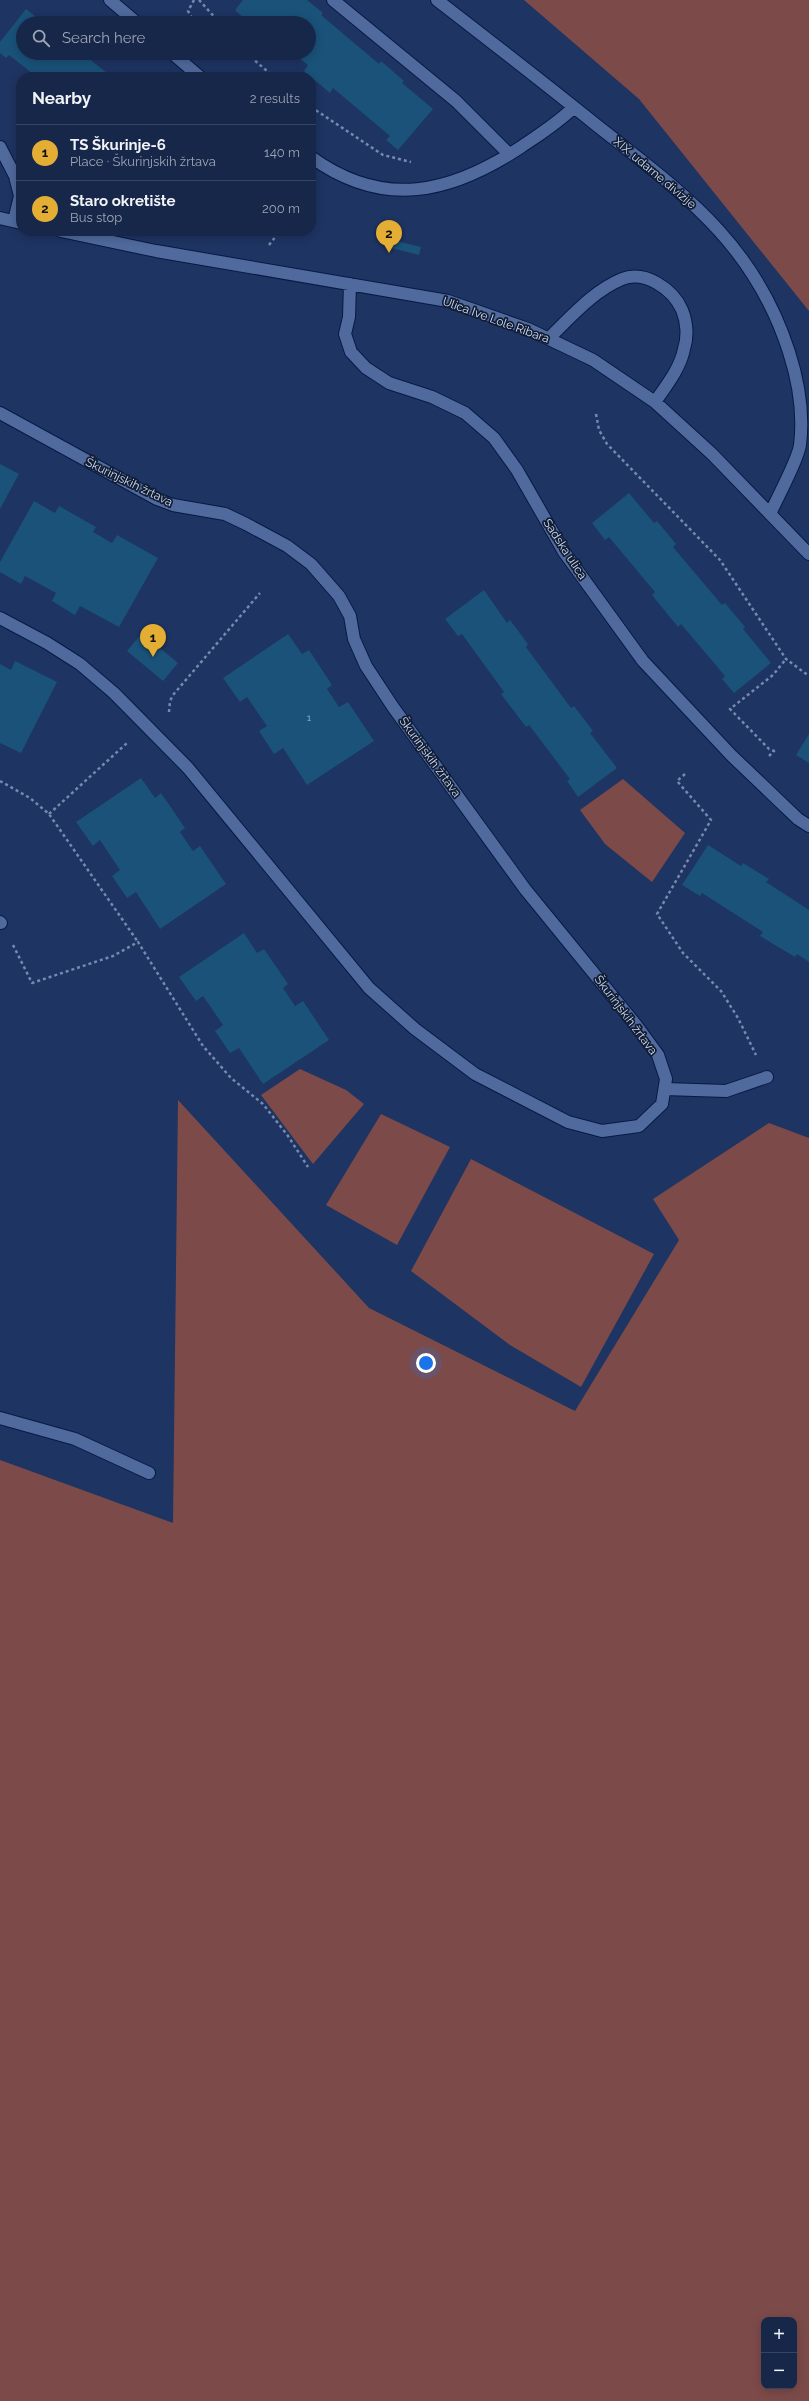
<!DOCTYPE html>
<html lang="en">
<head>
<meta charset="utf-8">
<style>
  :root { --surface:#16274a; --page:#1f2f51; --text:#f1f3f6; --muted:#9ea5b5; --line:#354462; --accent:#e4ae35 }
  body { margin:0; font-family:Raleway,sans-serif; background:var(--page); color:var(--text) }
  .controls { position:absolute; right:12px; bottom:12px; display:grid; overflow:hidden; border-radius:8px; box-shadow:0 2px 10px #0003 }
  .controls button { width:36px; height:36px; display:grid; place-items:center; padding:0; border:0; border-bottom:1px solid var(--line); background:var(--surface); color:var(--text); font:20px sans-serif }
  .you { position:absolute; left:426px; top:1363px; width:14px; height:14px; margin:-10px; border:3px solid #fff; border-radius:50%; background:#1a73e8; box-shadow:0 0 0 6px #1a73e833 }
  .badge { display:grid; place-items:center; width:26px; height:26px; border-radius:50%; background:var(--accent); color:#111; font-size:13px; font-weight:700 }
  .pin { position:absolute; translate:-50% -33px; filter:drop-shadow(0 1px 2px #0008) }
  .pin::after { content:''; position:absolute; top:21px; width:14px; height:12px; background:inherit; clip-path:polygon(0 0,100% 0,50% 100%) }
  .list { margin:0; padding:0; list-style:none }
  h2 { display:flex; justify-content:space-between; align-items:center; height:52px; margin:0; padding:0 16px; font-size:17px }
  h2 small { font-size:13px; font-weight:400; color:var(--muted) }
  .list li { display:grid; grid-template-columns:26px 1fr auto; gap:12px; align-items:center; box-sizing:border-box; height:56px; padding:0 16px; border-top:1px solid var(--line) }
  .list b { display:block; font-size:15px; white-space:nowrap }
  .list p { margin:0; font-size:13px; white-space:nowrap; color:var(--muted) }
  .list em { font-size:13px; font-style:normal; color:var(--muted) }
  .icon { flex:none; width:22px; height:22px; fill:none; stroke:currentColor; stroke-width:2; stroke-linecap:round; stroke-linejoin:round }
  .map { position:relative; flex:none; width:809px; height:2401px; overflow:hidden }
  .search { position:absolute; background:var(--surface); box-shadow:0 2px 10px #0003; left:16px; top:16px; width:300px; height:44px; display:flex; align-items:center; gap:10px; box-sizing:border-box; padding:0 14px; border-radius:22px; color:var(--muted); font-size:15px }
  .panel { position:absolute; background:var(--surface); box-shadow:0 2px 10px #0003; left:16px; top:72px; width:300px; height:164px; border-radius:16px }
  .map>svg:first-child { display:block }
  .green { fill:#7c4b49; fill-rule:evenodd }
  .building { fill:#1a5279 }
  .lines { fill:none; stroke-linecap:round; stroke-linejoin:round }
  .minor-casing { stroke:#071a46; stroke-width:14 }
  .path { stroke:#7689ae; stroke-width:2.5; stroke-dasharray:3 3; stroke-linecap:butt }
  .minor { stroke:#506a9d; stroke-width:12 }
  .labels { text-anchor:middle; stroke-width:3.5; stroke-linejoin:round; paint-order:stroke }
  .number-label { font-size:10px; fill:#a0bad9 }
  .street-label { font-size:12px; fill:#cddcf9; stroke:#131d32 }
</style>
</head>
<body>
<div class="map">
<svg width="809" height="2401" viewBox="0 0 809 2401">
  <rect width="100%" height="100%" fill="#1e3462"/>
  <path class="green" d="M 524,0 L 809,0 L 809,311 L 639,99 Z
    M 623,779 L 685,833 L 652,882 L 605,844 L 580,810 Z
    M 300,1069 L 346,1090 L 364,1104 L 313,1164 L 261,1095 Z
    M 178,1100 L 369,1308 L 575,1411 L 679,1240 L 653,1199 L 769,1123 L 809,1138 L 809,2401 L 0,2401 L 0,1460 L 173,1523 ZM 764,2320 L 794,2320 L 794,2386 L 764,2386 Z
    M 381,1114 L 450,1147 L 397,1245 L 326,1205 Z
    M 471,1159 L 654,1254 L 581,1387 L 510,1345 L 411,1271 Z"/>
  <path class="building" d="M 243,0 L 307,0 L 323,13 L 321,15 L 379,64 L 381,61 L 404,81 L 402,83 L 433,109 L 398,150 L 386,140 L 390,136 L 333,88 L 330,93 L 304,71 L 308,65 L 293,53 L 309,53 L 309,23 L 257,23 L 249,16 L 246,20 L 235,10 Z
    M 26,9 L 44,23 L 23,23 L 23,53 L 82,53 L 112,77 L 37,77 L 9,55 L 6,58 L 0,53 L 0,42 Z
    M 389,239 L 421,247 L 419,255 L 387,247 Z
    M 0,464 L 19,474 L 0,509 Z
    M 629,493 L 654,523 L 657,521 L 676,544 L 673,547 L 722,605 L 725,603 L 745,627 L 743,629 L 771,663 L 734,693 L 722,679 L 725,676 L 681,624 L 678,627 L 652,595 L 655,592 L 609,537 L 605,540 L 592,523 Z
    M 34,501 L 55,513 L 59,506 L 96,527 L 93,532 L 112,543 L 117,535 L 158,558 L 119,627 L 80,606 L 75,615 L 52,601 L 56,593 L 25,576 L 21,584 L 0,572 L 0,562 Z
    M 484,590 L 507,623 L 510,620 L 528,644 L 526,647 L 571,708 L 574,706 L 593,731 L 590,733 L 617,768 L 578,797 L 567,781 L 570,779 L 529,725 L 526,727 L 501,694 L 504,692 L 462,634 L 458,636 L 445,619 Z
    M 142,633 L 178,663 L 163,681 L 127,651 Z
    M 288,634 L 302,654 L 309,650 L 332,685 L 327,689 L 339,707 L 348,702 L 374,741 L 307,785 L 283,748 L 274,754 L 259,731 L 267,726 L 247,697 L 240,702 L 223,678 Z
    M 15,661 L 57,682 L 21,753 L 0,743 L 0,664 L 11,670 Z
    M 809,734 L 809,763 L 796,755 Z
    M 141,778 L 155,798 L 161,793 L 185,828 L 180,832 L 193,851 L 200,846 L 226,884 L 160,929 L 136,892 L 127,898 L 112,876 L 120,870 L 100,840 L 93,846 L 76,822 Z
    M 708,845 L 741,866 L 743,863 L 769,879 L 766,882 L 809,910 L 809,962 L 797,954 L 795,957 L 760,936 L 763,932 L 702,893 L 700,896 L 682,885 Z
    M 244,933 L 257,953 L 264,949 L 288,984 L 283,988 L 295,1006 L 303,1001 L 329,1040 L 263,1084 L 239,1048 L 230,1053 L 215,1031 L 223,1025 L 203,996 L 196,1001 L 179,977 Z"/>
  <g class="lines">
    <g class="minor-casing">
      <path id="minor" d="M 110,0 L 137,23
        M 333,0 L 456,101 L 509,154
        M 437,0 C 490,41 543,82 595,124 C 681,192 754,242 789,352 C 799,383 804,413 800,445 C 798,460 777,498 770,514
        M 172,53 L 200,77
        M 0,147 L 15,176 L 20,196 L 14,221
        M 311,157 C 384,210 451,193 521,147 C 540,134 558,123 574,107
        M 0,218 L 21,223
        M 61,231 L 156,251 L 448,301 L 528,329 L 593,360 L 655,402 L 712,454 L 809,554
        M 350,284 L 349,317 L 345,334 L 351,352 L 366,368 L 389,383 L 432,397 L 465,413 L 494,438 L 517,470 L 564,552 L 643,661 L 731,755 L 798,819 L 809,826
        M 549,338 C 571,317 593,291 622,279 C 645,270 673,289 682,310 C 687,322 688,337 684,349 C 680,369 666,386 655,402
        M 0,413 L 157,499 L 173,505 L 225,514 L 246,524 L 287,546 L 311,564 L 339,596 L 350,616 L 354,639 L 366,666 L 393,707 L 525,889 L 636,1025 L 658,1055 L 666,1079 L 662,1104 L 639,1126 L 602,1131 L 568,1122 L 475,1074 L 415,1029 L 369,988 L 188,768 L 114,693 L 80,664 L 47,643 L 0,618
        M 0,922 L 1,923
        M 665,1089 L 726,1091 L 767,1077
        M 0,1418 L 75,1439 L 149,1473"/>
    </g>
    <path class="path" d="M 194,0 L 188,11 L 195,23
      M 199,0 L 220,23
      M 246,53 L 274,77
      M 311,107 L 383,155 L 411,162
      M 269,245 L 280,231
      M 596,414 L 599,430 L 607,444 L 720,560 L 786,659 L 809,676
      M 169,712 L 170,701 L 173,695 L 260,593
      M 769,756 L 774,751 L 769,749 L 730,709 L 773,675 L 786,659
      M 685,774 L 677,781 L 711,820 L 657,914 L 683,953 L 721,991 L 738,1018 L 756,1055
      M 0,781 L 30,798 L 49,814 L 138,942
      M 49,814 L 127,743
      M 13,945 L 32,983 L 113,956 L 138,942 L 203,1046 L 231,1078 L 263,1104 L 288,1136 L 308,1167"/>
    <use href="#minor" class="minor"/>
  </g>
  <g class="labels">
    <g class="number-label">
      <text x="309" y="721">1</text>
    </g>
    <g class="street-label">
      <text transform="translate(655 173) rotate(40)" y="4">XIX. udarne divizije</text>
      <text transform="translate(496 320) rotate(20)" y="4">Ulica Ive Lole Ribara</text>
      <text transform="translate(129 482) rotate(26)" y="4">Škurinjskih žrtava</text>
      <text transform="translate(565 549) rotate(57)" y="4">Sadska ulica</text>
      <text transform="translate(430 757) rotate(54)" y="4">Škurinjskih žrtava</text>
      <text transform="translate(626 1015) rotate(53)" y="4">Škurinjskih žrtava</text>
    </g>
  </g>
</svg>
<div class="controls">
<button>+</button>
<button>−</button>
</div>
<div class="you"></div>
<div class="pin badge" style="left:153px;top:657px">1</div>
<div class="pin badge" style="left:389px;top:253px">2</div>
<div class="search"><svg class="icon" aria-label="search" viewBox="0 0 24 24"><circle cx="10" cy="10" r="6"/><path d="M15 15l6 6"/></svg>Search here</div>
<section class="panel">
<h2>Nearby<small>2 results</small></h2>
<ul class="list">
<li><span class="badge">1</span><div><b>TS Škurinje-6</b><p>Place · Škurinjskih žrtava</p></div><em>140 m</em></li>
<li><span class="badge">2</span><div><b>Staro okretište</b><p>Bus stop</p></div><em>200 m</em></li>
</ul>
</section>
</div>
</body>
</html>
